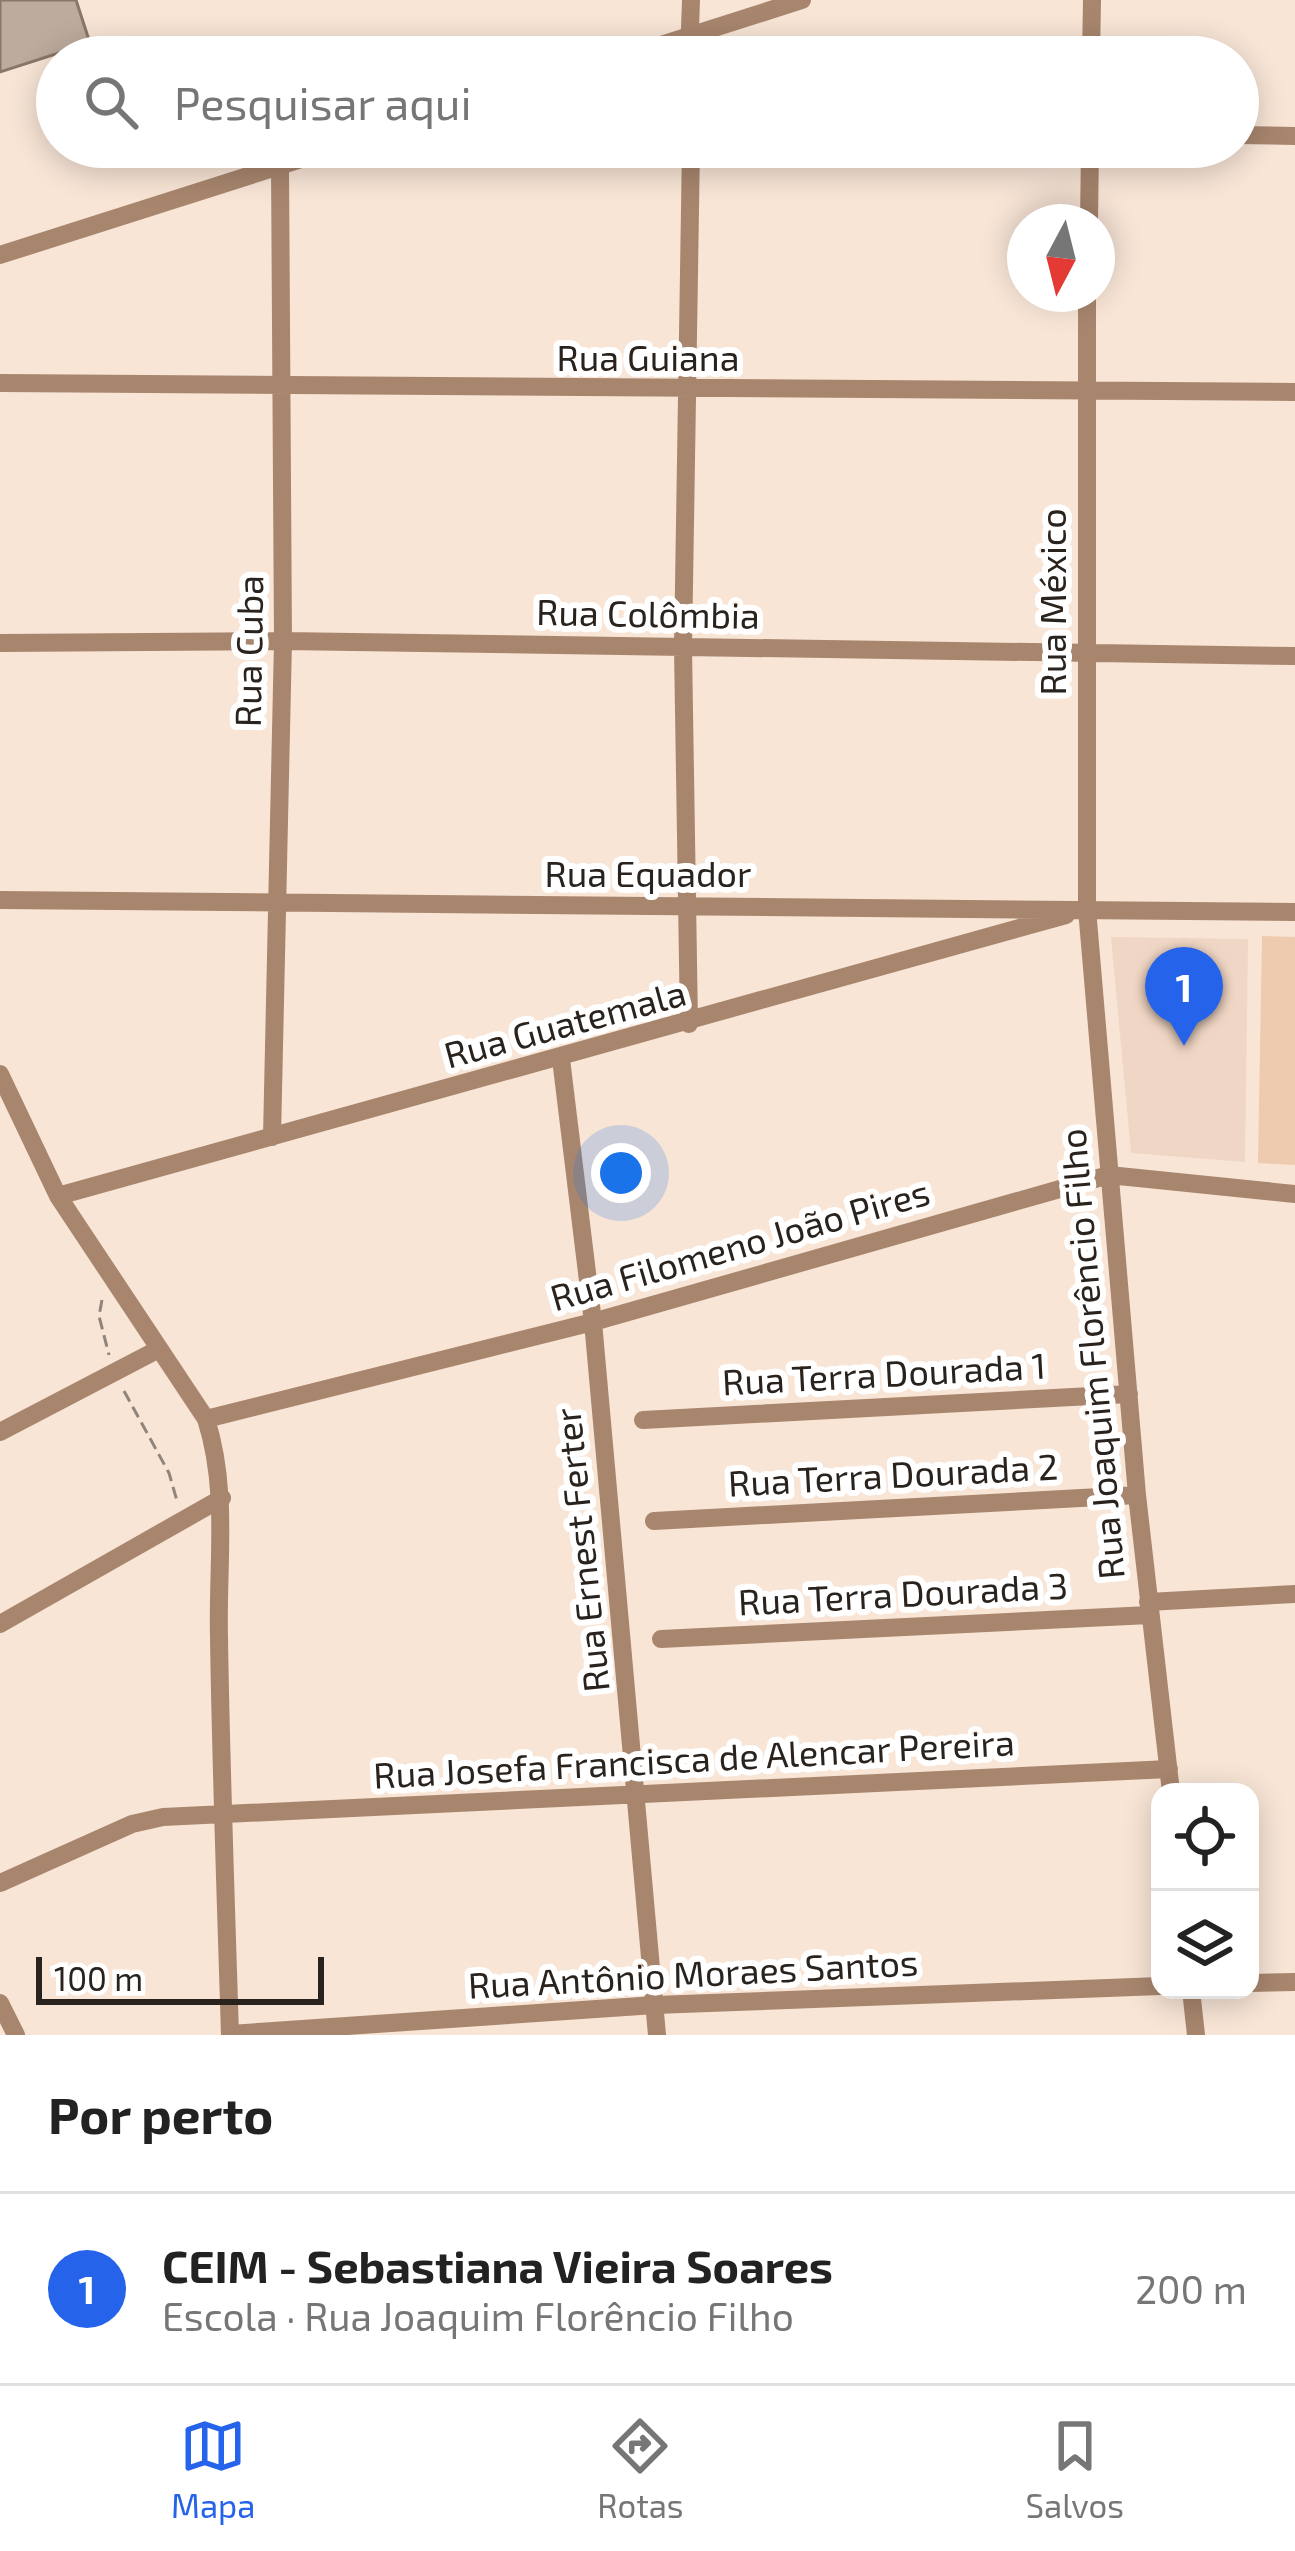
<!DOCTYPE html>
<html lang="pt">
<head>
<meta charset="utf-8">
<style>
  :root { --surface:#fff; --page:#f6f6f6; --text:#222; --muted:#767676; --line:#e0e0e0; --accent:#2563eb }
  body { margin:0; font-family:"Exo 2",sans-serif; background:var(--page); color:var(--text) }
  .controls { position:absolute; right:36px; bottom:36px; display:grid; overflow:hidden; border-radius:24px; box-shadow:0 6px 30px #0003 }
  .controls button { width:108px; height:108px; display:grid; place-items:center; padding:0; border:0; border-bottom:3px solid var(--line); background:var(--surface); color:var(--text); font:60px sans-serif }
  .compass { position:absolute; left:1007px; top:204px; width:108px; height:108px; border-radius:50%; background:var(--surface); box-shadow:0 6px 30px #0003; rotate:187deg }
  .scale { position:absolute; left:36px; bottom:30px; width:288px; box-sizing:border-box; padding-left:12px; border:6px solid #29221d; border-top:0; font-size:33px; line-height:42px; white-space:nowrap; color:#29221d; -webkit-text-stroke:9px #fff; paint-order:stroke }
  .you { position:absolute; left:621px; top:1173px; width:42px; height:42px; margin:-30px; border:9px solid #fff; border-radius:50%; background:#1a73e8; box-shadow:0 0 0 18px #1a73e833 }
  .badge { display:grid; place-items:center; width:78px; height:78px; border-radius:50%; background:var(--accent); color:#fff; font-size:39px; font-weight:700 }
  .pin { position:absolute; translate:-50% -99px; filter:drop-shadow(0 3px 6px #0008) }
  .pin::after { content:''; position:absolute; top:63px; width:42px; height:36px; background:inherit; clip-path:polygon(0 0,100% 0,50% 100%) }
  .list { margin:0; padding:0; list-style:none }
  h2 { display:flex; justify-content:space-between; align-items:center; height:156px; margin:0; padding:0 48px; font-size:51px }
  h2 small { font-size:39px; font-weight:400; color:var(--muted) }
  .list li { display:grid; grid-template-columns:78px 1fr auto; gap:36px; align-items:center; box-sizing:border-box; height:192px; padding:0 48px; border-top:3px solid var(--line) }
  .list b { display:block; font-size:45px; white-space:nowrap }
  .list p { margin:0; font-size:39px; white-space:nowrap; color:var(--muted) }
  .list em { font-size:39px; font-style:normal; color:var(--muted) }
  .icon { flex:none; width:66px; height:66px; fill:none; stroke:currentColor; stroke-width:2; stroke-linecap:round; stroke-linejoin:round }
  .map { position:relative; flex:none; width:1295px; height:2035px; overflow:hidden }
  .search { position:absolute; background:var(--surface); box-shadow:0 6px 30px #0003; left:36px; right:36px; top:36px; height:132px; display:flex; align-items:center; gap:30px; box-sizing:border-box; padding:0 42px; border-radius:66px; color:var(--muted); font-size:45px }
  .sheet { height:348px; background:var(--surface) }
  nav { display:flex; justify-content:space-around; align-items:center; box-sizing:border-box; height:168px; border-top:3px solid var(--line); background:var(--surface); font-size:33px; color:var(--muted) }
  nav a { display:grid; justify-items:center; gap:6px }
  nav .on { color:var(--accent) }
  .map>svg:first-child { display:block }
  .built { fill:#f0d6c4 }
  .green { fill:#eecaaf }
  .building { fill:#bdab9d; stroke:#88776a; stroke-width:3 }
  .lines { fill:none; stroke-linecap:round; stroke-linejoin:round }
  .path { stroke:#91847a; stroke-width:3; stroke-dasharray:12 6; stroke-linecap:butt }
  .minor { stroke:#a8866e; stroke-width:18 }
  .labels { text-anchor:middle; stroke-width:12; stroke-linejoin:round; paint-order:stroke }
  .street-label { font-size:36px; fill:#29221d; stroke:#fff }
</style>
</head>
<body>
<div class="map">
<svg width="1295" height="2035" viewBox="0 0 1295 2035">
  <rect width="100%" height="100%" fill="#f8e5d6"/>
  <path class="built" d="M 1111,937 L 1248,939 L 1245,1162 L 1131,1153 Z"/>
  <path class="green" d="M 1262,936 L 1295,937 L 1295,1165 L 1258,1163 Z"/>
  <path class="building" d="M 0,0 L 76,0 L 90,43 L 0,72 Z"/>
  <g class="lines">
    <path class="path" d="M 102,1300 L 99,1316 L 109,1355
      M 124,1391 L 169,1473 L 177,1501"/>
    <path class="minor" d="M 623,57 L 802,0
      M 689,57 L 691,0
      M 1091,57 L 1092,0
      M 1238,135 L 1295,136
      M 1089,222 L 1090,147
      M 0,255 L 339,147
      M 1087,294 L 1087,909 L 1137,1495 L 1171,1792
      M 0,383 L 1295,392
      M 0,643 L 283,641 L 1295,656
      M 0,900 L 1295,912
      M 689,1024 L 683,648 L 691,147
      M 561,1059 L 593,1322 L 657,2035
      M 0,1074 L 58,1196 L 206,1419 C 229,1491 217,1564 219,1638 C 221,1771 226,1903 230,2035
      M 272,1137 L 283,641 L 280,166
      M 58,1196 L 1066,915
      M 206,1419 L 593,1322 L 1109,1175 L 1295,1194
      M 643,1420 L 1129,1394
      M 0,1432 L 157,1350
      M 654,1521 L 1137,1495
      M 1148,1602 L 1295,1594
      M 0,1624 L 222,1498
      M 661,1639 L 1149,1615
      M 0,1883 L 132,1824 L 163,1817 L 1169,1769
      M 1250,1983 L 1295,1982
      M 1191,1990 L 1196,2035
      M 0,2003 L 16,2035
      M 230,2034 L 655,2005 L 1160,1986"/>
  </g>
  <g class="labels">
    <g class="street-label">
      <text x="648" y="371">Rua Guiana</text>
      <text transform="translate(1053 602) rotate(-90)" y="13">Rua México</text>
      <text transform="translate(648 614) rotate(1)" y="13">Rua Colômbia</text>
      <text transform="translate(249 651) rotate(-89)" y="13">Rua Cuba</text>
      <text x="648" y="887">Rua Equador</text>
      <text transform="translate(565 1024) rotate(-15)" y="13">Rua Guatemala</text>
      <text transform="translate(740 1245) rotate(-16)" y="13">Rua Filomeno João Pires</text>
      <text transform="translate(1092 1354) rotate(-95)" y="13">Rua Joaquim Florêncio Filho</text>
      <text transform="translate(884 1374) rotate(-3)" y="13">Rua Terra Dourada 1</text>
      <text transform="translate(893 1475) rotate(-3)" y="13">Rua Terra Dourada 2</text>
      <text transform="translate(582 1550) rotate(-96)" y="13">Rua Ernest Ferter</text>
      <text transform="translate(903 1594) rotate(-3)" y="13">Rua Terra Dourada 3</text>
      <text transform="translate(694 1759) rotate(-3)" y="13">Rua Josefa Francisca de Alencar Pereira</text>
      <text transform="translate(693 1974) rotate(-3)" y="13">Rua Antônio Moraes Santos</text>
    </g>
  </g>
</svg>
<div class="controls">
<button><svg class="icon" aria-label="locate" viewBox="0 0 24 24"><circle cx="12" cy="12" r="6"/><path d="M12 2v4M12 18v4M2 12h4M18 12h4"/></svg></button>
<button><svg class="icon" aria-label="layers" viewBox="0 0 24 24"><path d="M12 4l9 5-9 5-9-5zM3 14l9 5 9-5"/></svg></button>
</div>
<svg class="compass" viewBox="-18 -18 36 36"><path d="M0-13l5 13h-10z" fill="#e53935"/><path d="M0 13l5-13h-10z" fill="#767676"/></svg>
<div class="scale">100 m</div>
<div class="you"></div>
<div class="pin badge" style="left:1184px;top:1046px">1</div>
<div class="search"><svg class="icon" aria-label="search" viewBox="0 0 24 24"><circle cx="10" cy="10" r="6"/><path d="M15 15l6 6"/></svg>Pesquisar aqui</div>
</div>
<section class="sheet">
<h2>Por perto<small></small></h2>
<ul class="list">
<li><span class="badge">1</span><div><b>CEIM - Sebastiana Vieira Soares</b><p>Escola · Rua Joaquim Florêncio Filho</p></div><em>200 m</em></li>
</ul>
</section>
<nav>
<a class="on"><svg class="icon" aria-label="map" viewBox="0 0 24 24"><path d="M3 6l6-2 6 2 6-2v14l-6 2-6-2-6 2zM9 4v14M15 6v14"/></svg>Mapa</a>
<a><svg class="icon" aria-label="directions" viewBox="0 0 24 24"><path d="M12 3l9 9-9 9-9-9zM9 14v-3h6M13 9l2 2-2 2"/></svg>Rotas</a>
<a><svg class="icon" aria-label="saved" viewBox="0 0 24 24"><path d="M7 4h10v16l-5-4-5 4z"/></svg>Salvos</a>
</nav>
</body>
</html>
